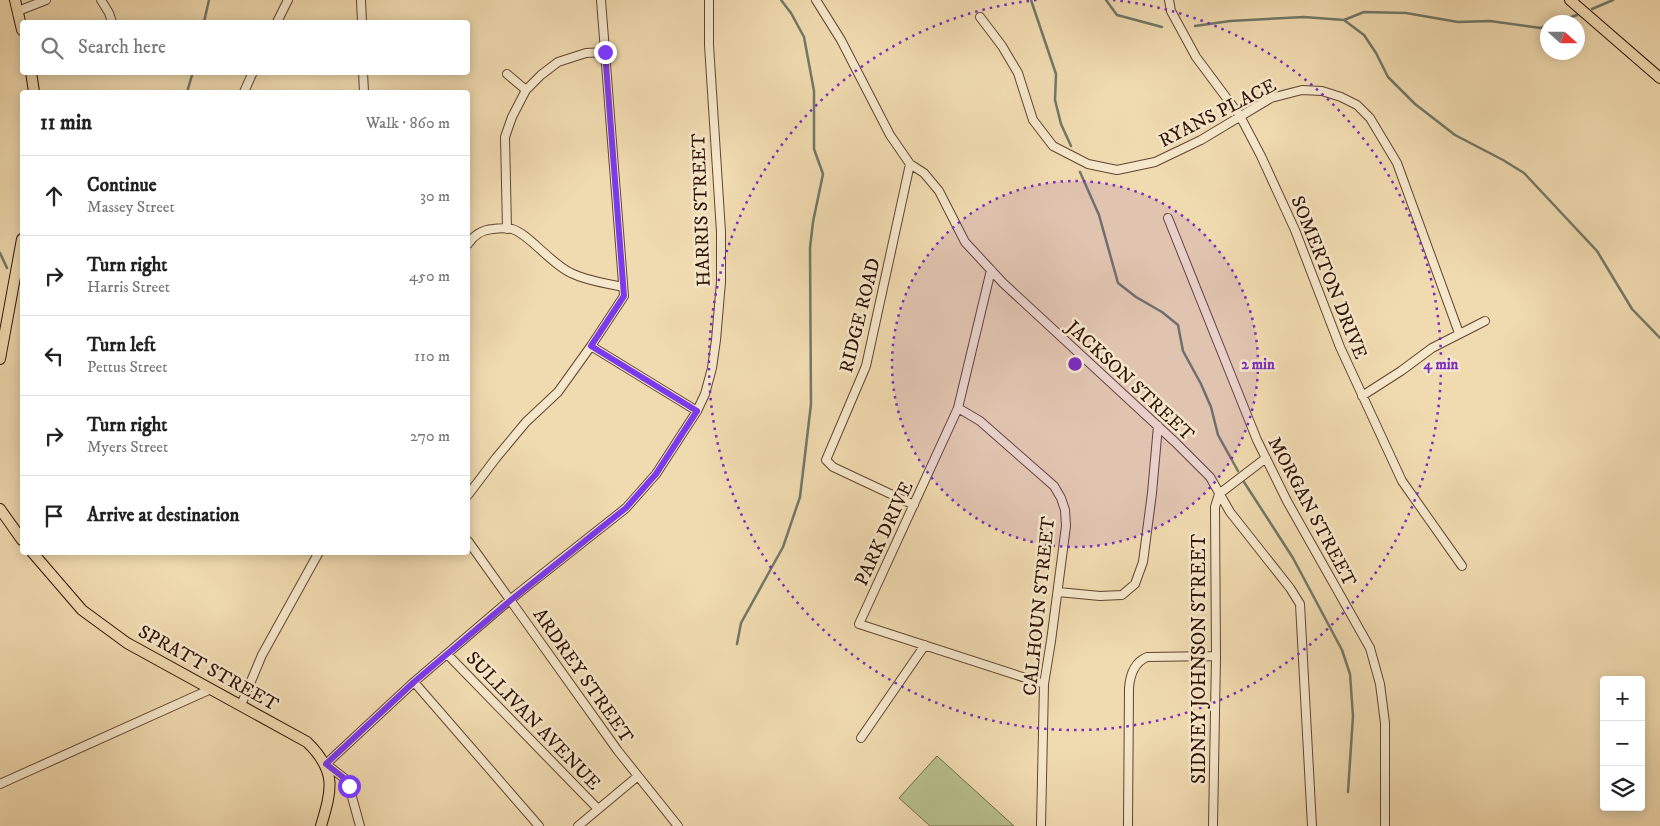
<!DOCTYPE html>
<html lang="en">
<head>
<meta charset="utf-8">
<style>
  :root { --surface:#fff; --page:#f6f6f6; --text:#222; --muted:#767676; --line:#e0e0e0 }
  body { margin:0; font-family:"IM FELL DW Pica",serif; background:var(--page); color:var(--text) }
  .controls { position:absolute; right:15px; bottom:15px; display:grid; overflow:hidden; border-radius:5px; box-shadow:0 2px 12px #0003 }
  .controls button { width:45px; height:45px; display:grid; place-items:center; padding:0; border:0; border-bottom:1px solid var(--line); background:var(--surface); color:var(--text); font:25px sans-serif }
  .compass { position:absolute; left:1540px; top:15px; width:45px; height:45px; border-radius:50%; background:var(--surface); box-shadow:0 2px 12px #0003; rotate:111deg }
  .stop { position:absolute; width:15px; height:15px; margin:-11px; border:4px solid #7c3aed; border-radius:50%; background:#fff }
  .stop.end { background:#7c3aed; border-color:#fff; box-shadow:0 1px 5px #0008 }
  .list { margin:0; padding:0; list-style:none }
  h2 { display:flex; justify-content:space-between; align-items:center; height:65px; margin:0; padding:0 20px; font-size:21px }
  h2 small { font-size:16px; font-weight:400; color:var(--muted) }
  .list li { display:grid; grid-template-columns:32px 1fr auto; gap:15px; align-items:center; box-sizing:border-box; height:80px; padding:0 20px; border-top:1px solid var(--line) }
  .list b { display:block; font-size:19px; white-space:nowrap }
  .list p { margin:0; font-size:16px; white-space:nowrap; color:var(--muted) }
  .list em { font-size:16px; font-style:normal; color:var(--muted) }
  .icon { flex:none; width:28px; height:28px; fill:none; stroke:currentColor; stroke-width:2; stroke-linecap:round; stroke-linejoin:round }
  .map { position:relative; flex:none; width:1660px; height:826px; overflow:hidden }
  .search { position:absolute; background:var(--surface); box-shadow:0 2px 12px #0003; left:20px; top:20px; width:450px; height:55px; display:flex; align-items:center; gap:12px; box-sizing:border-box; padding:0 18px; border-radius:5px; color:var(--muted); font-size:19px }
  .panel { position:absolute; background:var(--surface); box-shadow:0 2px 12px #0003; left:20px; top:90px; width:450px; height:465px; border-radius:5px }
  .map>svg:first-child { display:block }
  .park { fill:#b8c08c; stroke:#746a4a }
  .lines { fill:none; stroke-linecap:round; stroke-linejoin:round }
  .stream { stroke:#707868; stroke-width:2.5 }
  .minor-casing { stroke:#604531; stroke-width:10 }
  .major-casing { stroke:#301307; stroke-width:12 }
  .minor { stroke:#f5e7cb; stroke-width:8 }
  .major { stroke:#f0daaf; stroke-width:10 }
  .route { stroke:#7c3aed; stroke-width:6 }
  .ring { fill:none; stroke:#7b2cbf; stroke-width:2.5; stroke-dasharray:2.5 5 }
  .labels { text-anchor:middle; stroke-width:5; stroke-linejoin:round; paint-order:stroke }
  .street-label { font-size:19px; fill:#301307; stroke:#f5e7cb }
  .centre { fill:#7b2cbf; stroke:#f5e7cb; stroke-width:2.5 }
  .ring-label { font-size:15px; text-anchor:middle; font-weight:bold; fill:#7b2cbf; stroke:#f5e7cb; stroke-width:5; stroke-linejoin:round; paint-order:stroke }
</style>
</head>
<body>
<div class="map">
<svg width="1660" height="826" viewBox="0 0 1660 826">
  <rect width="100%" height="100%" fill="#f0daaf"/>
  <filter id="stains"><feTurbulence type="fractalNoise" baseFrequency=".004" numOctaves="4"/><feColorMatrix values="0 0 0 0 .2 0 0 0 0 .09 0 0 0 0 .02 0 0 0 .5 -.17"/></filter>
  <radialGradient id="worn" r=".72"><stop offset=".6" stop-color="#630" stop-opacity="0"/><stop offset="1" stop-color="#630" stop-opacity=".3"/></radialGradient>
  <path class="park" d="M 937,756 L 1014,826 L 930,826 L 899,798 Z"/>
  <g class="lines">
    <path class="stream" d="M 1031,0 L 1056,74 L 1055,100 L 1061,124 L 1071,146
      M 1106,0 L 1117,15 L 1162,27
      M 1592,9 L 1613,0
      M 1344,20 L 1364,35 L 1376,53 L 1388,77 L 1415,104 L 1455,135 L 1503,160 L 1524,173 L 1597,251 L 1632,309 L 1660,338
      M 204,22 L 209,0
      M 1556,22 L 1577,15
      M 1195,26 L 1230,21 L 1304,17 L 1344,20 L 1364,12 L 1406,13 L 1458,22 L 1490,21 L 1541,28 L 1548,25
      M 187,92 L 193,72
      M 1080,172 L 1099,215 L 1118,283 L 1136,297 L 1162,312 L 1178,325 L 1183,351 L 1201,384 L 1211,407 L 1218,435 L 1238,471
      M 0,253 L 7,268
      M 21,296 L 22,298
      M 1244,482 L 1293,558 L 1342,650 L 1350,674 L 1353,716 L 1348,792
      M 737,644 L 741,623 L 783,547 L 800,497 L 811,404 L 810,248 L 813,222 L 823,174 L 814,149 L 814,91 L 804,37 L 791,13 L 781,0"/>
    <g class="minor-casing">
      <path id="minor" d="M 101,0 L 109,13 L 112,22
        M 361,0 L 362,22
        M 816,0 L 841,40 L 890,135 L 910,164 L 924,173 L 939,191 L 965,242 L 1003,283 L 1175,442 L 1210,477 L 1230,512 L 1290,588 L 1300,604 L 1312,826
        M 1169,0 L 1171,11 L 1196,57 L 1240,116 L 1261,156 L 1295,230 L 1340,347 L 1402,481 L 1462,566
        M 18,11 L 46,0
        M 980,17 L 1002,46 L 1018,73 L 1033,120 L 1053,146 L 1088,164 L 1117,170 L 1155,162 L 1201,140 L 1271,98 L 1302,90 L 1322,91 L 1341,97 L 1357,105 L 1370,118 L 1397,163 L 1459,333
        M 277,22 L 288,0
        M 363,72 L 364,92
        M 507,74 L 526,90
        M 244,92 L 253,72
        M 910,164 L 866,366 L 826,460 L 833,467 L 914,505
        M 1168,218 L 1257,440 L 1287,501 L 1370,648 L 1380,684 L 1385,723 L 1385,826
        M 507,229 L 505,137 L 512,117 L 526,90 L 541,75 L 558,62 L 586,53 L 605,52
        M 468,244 C 474,235 481,230 493,229 C 499,228 506,228 512,229 C 528,233 551,264 571,273 C 587,281 605,283 623,287
        M 991,270 L 958,408 L 859,624 L 1044,684
        M 591,346 L 697,411
        M 1362,396 L 1401,371 L 1432,348 L 1485,321
        M 958,408 L 980,421 L 1054,486 L 1061,498 L 1065,510 L 1066,526 L 1051,641 L 1044,684 L 1041,826
        M 468,495 L 496,458 L 526,422 L 558,392 L 591,346 L 624,296 L 601,0
        M 468,541 L 618,751 L 678,826
        M 1058,592 L 1100,596 L 1122,595 L 1135,584 L 1143,562 L 1152,493 L 1158,426
        M 447,654 L 598,809
        M 414,682 L 539,826
        M 241,705 L 262,655 L 319,552
        M 861,738 L 925,645
        M 0,784 L 211,689
        M 360,826 L 349,786 L 344,778 L 326,764 L 414,682 L 511,599 L 626,508 L 656,474 L 697,411 L 705,394 L 712,368 L 716,340 L 721,282 L 721,232 L 709,45 L 709,0
        M 578,826 L 638,776
        M 1128,826 L 1129,688 C 1130,675 1135,662 1147,657 L 1216,656
        M 1213,826 L 1216,656 L 1215,507 L 1219,494 L 1266,458"/>
    </g>
    <g class="major-casing">
      <path id="major" d="M 15,0 L 22,30
        M 1570,0 L 1660,78
        M 31,72 L 34,92
        M 0,359 L 22,239
        M 0,509 L 22,540
        M 32,552 L 82,610 L 127,643 L 307,742 C 337,771 332,789 321,826"/>
    </g>
    <use href="#minor" class="minor"/>
    <use href="#major" class="major"/>
  </g>
  <g class="lines">
    <path class="route" d="M 349,786 L 344,778 L 326,764 L 414,682 L 511,600 L 626,508 L 656,474 L 697,411 L 591,346 L 624,296 L 605,52"/>
  </g>
  <circle cx="1075" cy="364" r="183" fill="#7b2cbf" fill-opacity=".12"/>
  <g class="ring">
    <circle cx="1075" cy="364" r="183"/>
    <path d="M1113 0A366 366 0 1 1 1037 0"/>
  </g>
  <g class="labels">
    <g class="street-label">
      <text transform="translate(1217 112) rotate(-27)" y="7">RYANS PLACE</text>
      <text transform="translate(700 210) rotate(-92)" y="7">HARRIS STREET</text>
      <text transform="translate(1330 277) rotate(68)" y="7">SOMERTON DRIVE</text>
      <text transform="translate(859 315) rotate(-76)" y="7">RIDGE ROAD</text>
      <text transform="translate(1131 380) rotate(43)" y="7">JACKSON STREET</text>
      <text transform="translate(1313 511) rotate(62)" y="7">MORGAN STREET</text>
      <text transform="translate(883 533) rotate(-65)" y="7">PARK DRIVE</text>
      <text transform="translate(1038 606) rotate(-84)" y="7">CALHOUN STREET</text>
      <text transform="translate(1198 659) rotate(-90)" y="7">SIDNEY JOHNSON STREET</text>
      <text transform="translate(209 667) rotate(29)" y="7">SPRATT STREET</text>
      <text transform="translate(584 675) rotate(55)" y="7">ARDREY STREET</text>
      <text transform="translate(534 720) rotate(46)" y="7">SULLIVAN AVENUE</text>
    </g>
  </g>
  <circle cx="1075" cy="364" r="8" class="centre"/>
  <g class="ring-label">
    <text x="1258" y="369">2 min</text>
    <text x="1441" y="369">4 min</text>
  </g>
  <rect width="100%" height="100%" filter="url(#stains)"/>
  <rect width="100%" height="100%" fill="url(#worn)"/>
</svg>
<div class="controls">
<button>+</button>
<button>−</button>
<button><svg class="icon" aria-label="layers" viewBox="0 0 24 24"><path d="M12 4l9 5-9 5-9-5zM3 14l9 5 9-5"/></svg></button>
</div>
<svg class="compass" viewBox="-18 -18 36 36"><path d="M0-13l5 13h-10z" fill="#e53935"/><path d="M0 13l5-13h-10z" fill="#767676"/></svg>
<div class="stop" style="left:349px;top:786px"></div>
<div class="stop end" style="left:605px;top:52px"></div>
<div class="search"><svg class="icon" aria-label="search" viewBox="0 0 24 24"><circle cx="10" cy="10" r="6"/><path d="M15 15l6 6"/></svg>Search here</div>
<section class="panel">
<h2>11 min<small>Walk · 860 m</small></h2>
<ul class="list">
<li><svg class="icon" aria-label="ahead" viewBox="0 0 24 24"><path d="M12 20V5M6 11l6-6 6 6"/></svg><div><b>Continue</b><p>Massey Street</p></div><em>30 m</em></li>
<li><svg class="icon" aria-label="right" viewBox="0 0 24 24"><path d="M7 20v-9h11M14 6l5 5-5 5"/></svg><div><b>Turn right</b><p>Harris Street</p></div><em>450 m</em></li>
<li><svg class="icon" aria-label="left" viewBox="0 0 24 24"><path d="M17 20v-9H6M10 6l-5 5 5 5"/></svg><div><b>Turn left</b><p>Pettus Street</p></div><em>110 m</em></li>
<li><svg class="icon" aria-label="right" viewBox="0 0 24 24"><path d="M7 20v-9h11M14 6l5 5-5 5"/></svg><div><b>Turn right</b><p>Myers Street</p></div><em>270 m</em></li>
<li><svg class="icon" aria-label="arrive" viewBox="0 0 24 24"><path d="M6 21V4h12l-3 4 3 4H6"/></svg><div><b>Arrive at destination</b></div></li>
</ul>
</section>
</div>
</body>
</html>
